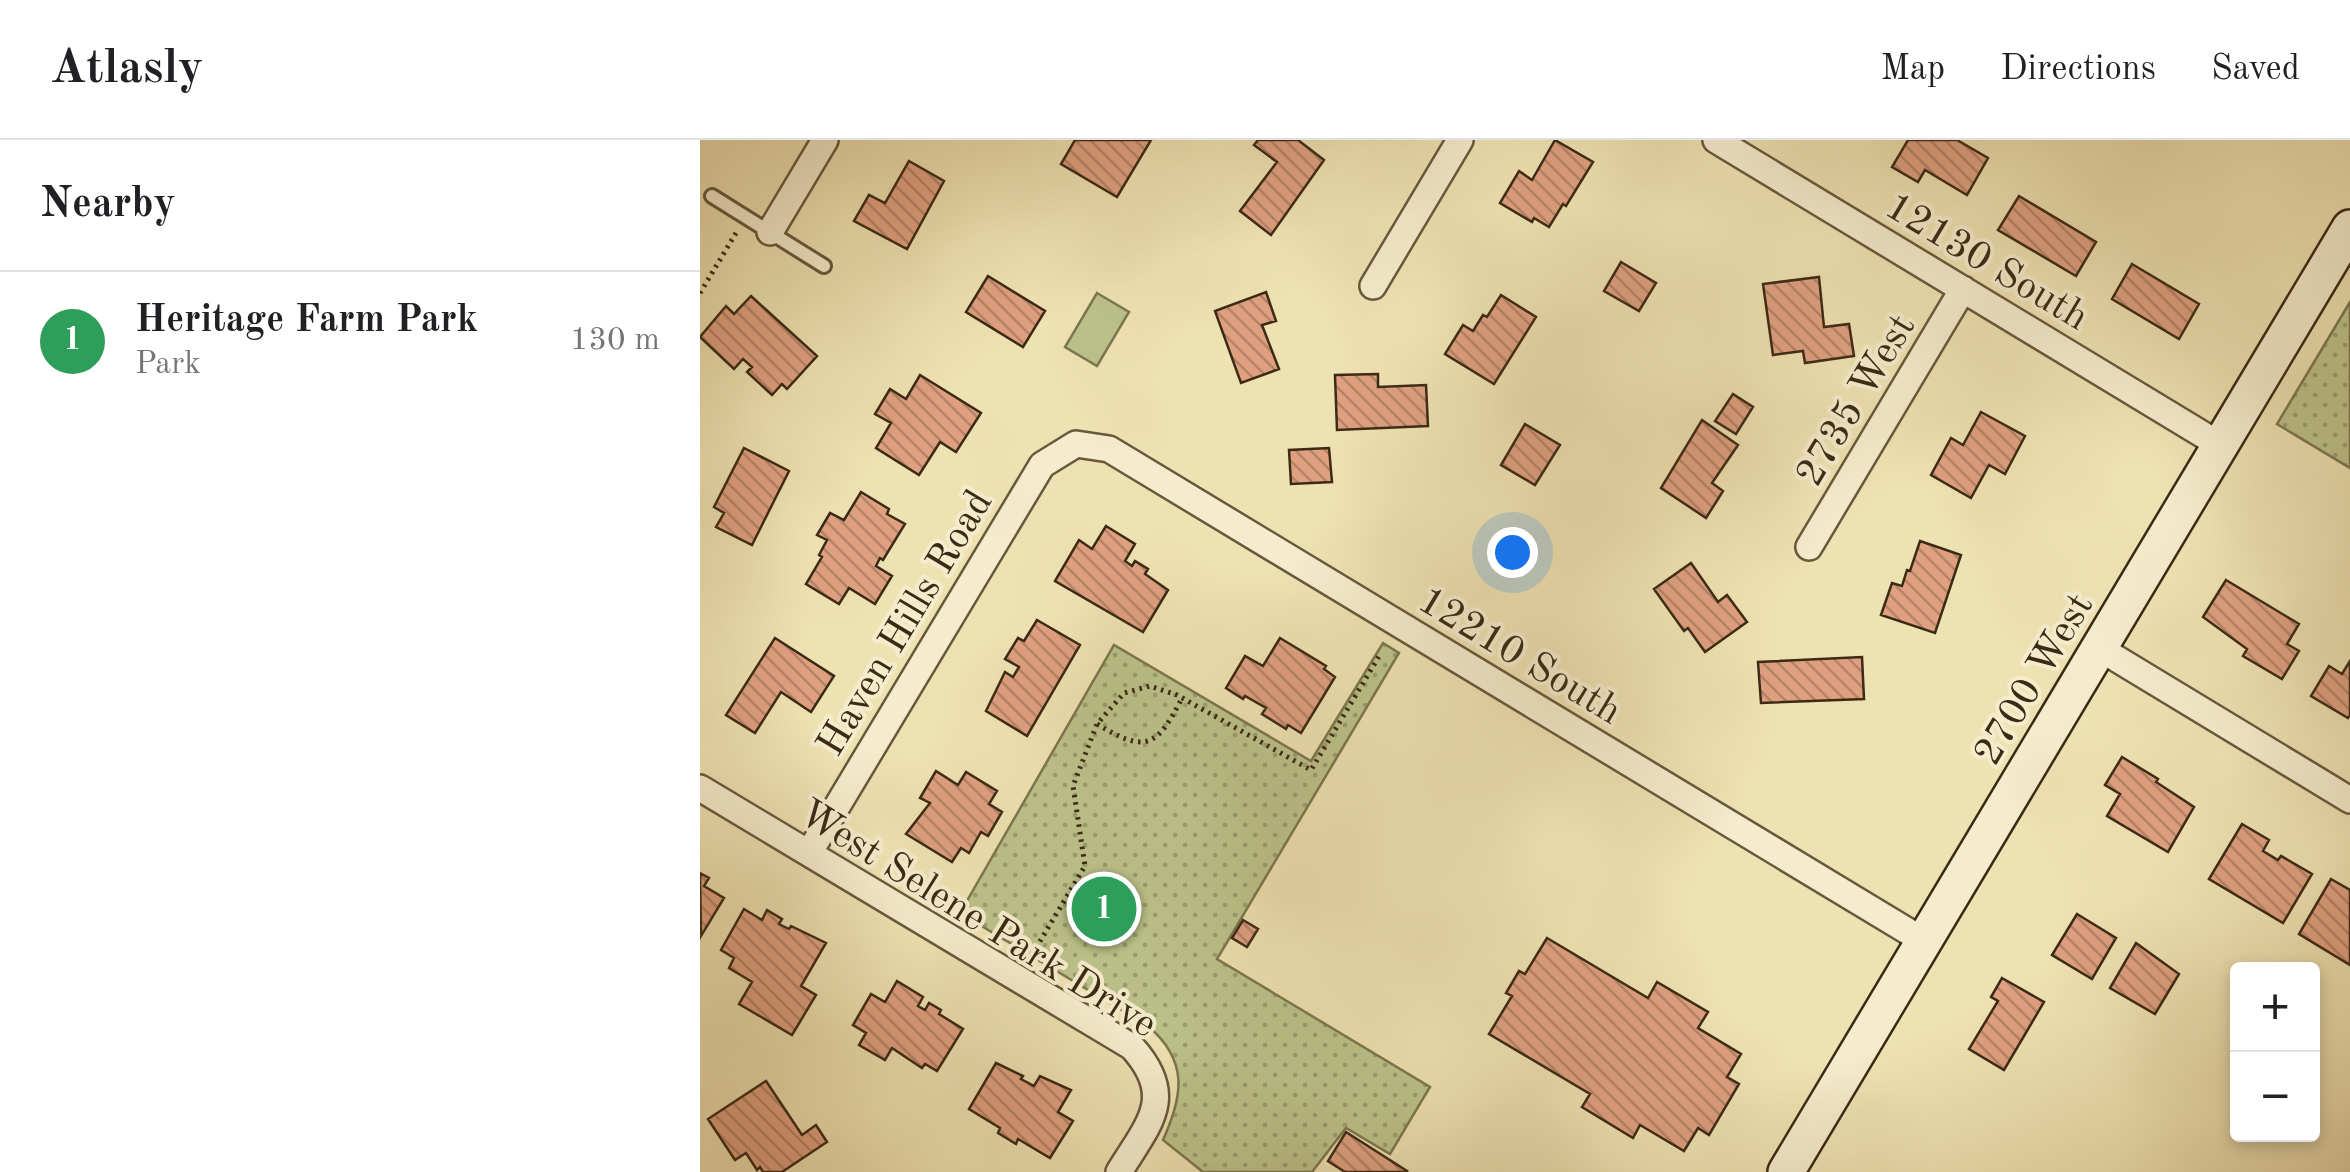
<!DOCTYPE html>
<html lang="en">
<head>
<meta charset="utf-8">
<style>
  :root { --surface:#fff; --page:#f2f2f2; --text:#202124; --muted:#757577; --line:#e0e0e0; --accent:#2563eb }
  body { margin:0; font-family:"Old Standard TT",serif; background:var(--page); color:var(--text) }
  .controls { position:absolute; right:30px; bottom:30px; display:grid; overflow:hidden; border-radius:10px; box-shadow:0 5px 15px #0003 }
  .controls button { width:90px; height:90px; display:grid; place-items:center; padding:0; border:0; border-bottom:2px solid var(--line); background:var(--surface); color:var(--text); font:50px sans-serif }
  .you { position:absolute; left:812px; top:412px; width:35px; height:35px; margin:-25px; border:8px solid #fff; border-radius:50%; background:#1a73e8; box-shadow:0 0 0 15px #1a73e833 }
  .badge { display:grid; place-items:center; width:65px; height:65px; border-radius:50%; background:var(--accent); color:#fff; font-size:32px; font-weight:700 }
  .pin { position:absolute; translate:-50% -50%; border:5px solid #fff; box-shadow:0 2px 10px #0006 }
  .list { margin:0; padding:0; list-style:none }
  h2 { display:flex; justify-content:space-between; align-items:center; height:130px; margin:0; padding:0 40px; font-size:42px }
  h2 small { font-size:32px; font-weight:400; color:var(--muted) }
  .list li { display:grid; grid-template-columns:65px 1fr auto; gap:30px; align-items:center; box-sizing:border-box; height:140px; padding:0 40px; border-top:2px solid var(--line) }
  .list b { display:block; font-size:38px; white-space:nowrap }
  .list p { margin:0; font-size:32px; white-space:nowrap; color:var(--muted) }
  .list em { font-size:32px; font-style:normal; color:var(--muted) }
  .map { position:relative; flex:none; width:1650px; height:1032px; overflow:hidden }
  header { display:flex; align-items:center; gap:60px; box-sizing:border-box; height:140px; padding:0 50px; background:var(--surface); border-bottom:2px solid var(--line) }
  header strong { font-size:48px }
  nav { display:flex; gap:55px; margin-inline-start:auto; font-size:35px }
  main { display:flex }
  aside { flex:1; background:var(--surface) }
  .map>svg:first-child { display:block }
  .green { fill:#bcc28a; stroke:#7c764f; stroke-width:2.5 }
  .park { fill:url(#park-dots); stroke:#7c764f; stroke-width:2.5 }
  .building { fill:url(#building-back-hatch); stroke:#3b2a14; stroke-width:2.5 }
  .lines { fill:none; stroke-linecap:round; stroke-linejoin:round }
  .service-casing { stroke:#68583c; stroke-width:18 }
  .minor-casing { stroke:#68583c; stroke-width:30 }
  .secondary-casing { stroke:#3b2a14; stroke-width:40 }
  .path { stroke:#3b2a14; stroke-width:5; stroke-dasharray:2.5 5; stroke-linecap:butt }
  .service { stroke:#f5eccd; stroke-width:12 }
  .minor { stroke:#f5eccd; stroke-width:25 }
  .secondary { stroke:#f5eccd; stroke-width:35 }
  .labels { text-anchor:middle; stroke-width:8; stroke-linejoin:round; paint-order:stroke }
  .street-label { font-size:40px; fill:#3b2a14; stroke:#f5eccd }
</style>
</head>
<body>
<header>
<strong>Atlasly</strong>
<nav><a>Map</a><a>Directions</a><a>Saved</a></nav>
</header>
<main>
<aside>
<h2>Nearby<small></small></h2>
<ul class="list">
<li><span class="badge" style="background:#2e9e5b">1</span><div><b>Heritage Farm Park</b><p>Park</p></div><em>130 m</em></li>
</ul>
</aside>
<div class="map">
<svg width="1650" height="1032" viewBox="0 0 1650 1032">
  <defs>
    <pattern id="park-dots" width="8" height="8" patternUnits="userSpaceOnUse" patternTransform="scale(2.5)"><rect width="8" height="8" fill="#bcc28a"/><path d="M2 2h.1M6 6h.1" fill="none" stroke="#9a9e70" stroke-width="1.8" stroke-linecap="round"/></pattern>
    <pattern id="building-back-hatch" width="6" height="6" patternUnits="userSpaceOnUse" patternTransform="scale(2.5)"><rect width="6" height="6" fill="#dfa080"/><path d="M-1 5l2 2M0 0l6 6M5-1l2 2" fill="none" stroke="#b68368"/></pattern>
  </defs>
  <rect width="100%" height="100%" fill="#efe2b2"/>
  <filter id="stains"><feTurbulence type="fractalNoise" baseFrequency=".002" numOctaves="4"/><feColorMatrix values="0 0 0 0 .2 0 0 0 0 .09 0 0 0 0 .02 0 0 0 .5 -.17"/></filter>
  <radialGradient id="worn" r=".72"><stop offset=".6" stop-color="#630" stop-opacity="0"/><stop offset="1" stop-color="#630" stop-opacity=".3"/></radialGradient>
  <path class="green" d="M 397,153 L 429,172 L 397,226 L 365,207 Z"/>
  <path class="park" d="M 1650,162 L 1650,328 L 1577,284 Z
    M 683,503 L 699,513 L 517,819 L 730,947 L 690,1014 L 646,988 L 612,1032 L 503,1032 L 463,1000 C 483,956 489,921 448,886 L 260,773 L 414,505 L 611,621 Z"/>
  <path class="building" d="M 375,0 L 451,0 L 417,57 L 361,24 Z
    M 558,0 L 598,0 L 624,20 L 571,95 L 540,71 L 577,22 L 554,5 Z
    M 855,0 L 893,22 L 866,66 L 863,64 L 849,87 L 834,78 L 832,82 L 800,63 L 819,31 L 832,40 Z
    M 1208,0 L 1257,0 L 1288,18 L 1267,55 L 1225,30 L 1218,42 L 1192,27 Z
    M 209,21 L 244,41 L 207,109 L 154,81 L 169,55 L 185,63 Z
    M 1319,56 L 1396,102 L 1376,136 L 1298,90 Z
    M 921,122 L 956,143 L 939,171 L 904,151 Z
    M 1432,124 L 1499,164 L 1479,199 L 1412,159 Z
    M 288,136 L 345,171 L 323,207 L 266,172 Z
    M 1119,137 L 1124,187 L 1149,184 L 1154,216 L 1105,223 L 1103,211 L 1073,215 L 1063,144 Z
    M 566,152 L 576,181 L 562,185 L 579,229 L 541,243 L 515,171 Z
    M 801,155 L 836,177 L 794,244 L 745,214 L 763,185 L 773,191 L 783,175 L 787,177 Z
    M 51,156 L 117,216 L 87,249 L 82,244 L 72,255 L 47,232 L 52,227 L 43,219 L 34,229 L 0,197 L 26,166 L 34,174 Z
    M 678,234 L 678,247 L 726,245 L 728,286 L 637,290 L 635,235 Z
    M 220,235 L 281,273 L 256,312 L 240,302 L 219,335 L 176,308 L 191,283 L 175,274 L 190,249 L 206,259 Z
    M 1033,254 L 1053,267 L 1036,294 L 1015,281 Z
    M 1281,272 L 1325,296 L 1305,334 L 1289,325 L 1271,358 L 1231,335 L 1251,298 L 1263,305 Z
    M 1002,280 L 1038,305 L 1012,343 L 1023,351 L 1006,378 L 961,348 Z
    M 825,284 L 860,305 L 835,345 L 801,325 Z
    M 44,308 L 89,331 L 52,405 L 16,387 L 24,373 L 14,367 Z
    M 629,308 L 632,342 L 591,344 L 589,310 Z
    M 161,352 L 189,369 L 187,374 L 205,384 L 183,420 L 180,418 L 176,426 L 192,436 L 175,464 L 149,448 L 139,464 L 106,444 L 122,417 L 119,415 L 127,400 L 117,395 L 130,373 L 144,380 Z
    M 406,386 L 435,404 L 425,421 L 432,426 L 435,421 L 448,429 L 445,434 L 468,450 L 443,492 L 355,441 L 379,400 L 392,409 Z
    M 1220,401 L 1261,415 L 1235,493 L 1181,475 L 1192,443 L 1202,446 L 1207,430 L 1210,431 Z
    M 991,423 L 1018,462 L 1027,455 L 1047,482 L 1005,512 L 988,488 L 984,491 L 954,449 Z
    M 1526,440 L 1599,484 L 1587,504 L 1599,511 L 1582,539 L 1543,516 L 1547,509 L 1503,477 Z
    M 337,480 L 380,505 L 327,596 L 286,571 L 305,532 L 313,537 L 319,527 L 305,519 L 318,498 L 324,501 Z
    M 75,498 L 134,536 L 111,572 L 81,552 L 55,593 L 26,575 Z
    M 580,498 L 626,526 L 624,529 L 635,537 L 601,593 L 588,585 L 586,589 L 562,574 L 566,568 L 545,556 L 543,559 L 526,548 L 545,516 L 563,526 Z
    M 1162,517 L 1164,559 L 1061,563 L 1058,522 Z
    M 1650,521 L 1650,575 L 1648,578 L 1611,556 L 1629,526 L 1642,534 Z
    M 1422,617 L 1458,639 L 1456,642 L 1494,667 L 1468,712 L 1407,676 L 1420,654 L 1405,645 Z
    M 236,631 L 258,645 L 266,632 L 297,651 L 289,664 L 302,672 L 288,696 L 281,692 L 269,713 L 261,708 L 252,722 L 206,694 L 230,663 L 220,658 Z
    M 1542,684 L 1569,700 L 1563,711 L 1578,720 L 1581,716 L 1612,734 L 1583,783 L 1509,739 Z
    M 0,733 L 9,738 L 4,746 L 24,758 L 1,796 Z
    M 1631,739 L 1650,750 L 1650,825 L 1599,794 Z
    M 44,769 L 62,780 L 67,770 L 82,779 L 79,784 L 89,789 L 91,786 L 126,803 L 101,846 L 116,855 L 92,895 L 39,864 L 52,842 L 29,828 L 34,818 L 21,810 Z
    M 1377,774 L 1416,798 L 1392,839 L 1352,815 Z
    M 543,780 L 558,789 L 547,807 L 532,798 Z
    M 847,798 L 948,858 L 957,842 L 1008,872 L 998,888 L 1041,914 L 1027,937 L 1039,944 L 1009,995 L 998,988 L 984,1011 L 940,985 L 933,998 L 882,967 L 890,954 L 789,894 L 812,856 L 806,853 L 819,831 L 825,834 Z
    M 1436,803 L 1479,834 L 1455,874 L 1410,848 Z
    M 1302,838 L 1344,862 L 1304,930 L 1269,909 L 1298,861 L 1291,857 Z
    M 197,841 L 223,857 L 218,866 L 225,870 L 229,863 L 241,870 L 239,874 L 263,889 L 237,931 L 225,924 L 222,928 L 192,908 L 185,920 L 159,905 L 166,893 L 153,885 L 171,854 L 185,862 Z
    M 296,923 L 323,936 L 321,939 L 334,946 L 340,936 L 371,950 L 358,972 L 373,981 L 350,1018 L 318,999 L 316,1004 L 298,993 L 300,988 L 269,969 Z
    M 66,941 L 102,995 L 116,985 L 127,1002 L 82,1032 L 63,1032 L 60,1027 L 57,1030 L 46,1013 L 35,1020 L 8,979 Z
    M 646,992 L 707,1031 L 706,1032 L 645,1032 L 628,1021 Z"/>
  <g class="lines">
    <g class="service-casing">
      <path id="service" d="M 12,56 L 124,126"/>
    </g>
    <g class="minor-casing">
      <path id="minor" d="M 1016,0 L 1520,305
        M 70,92 L 125,0
        M 673,146 L 760,0
        M 1109,407 L 1263,149
        M 1399,508 L 1650,660
        M 0,648 L 432,907 C 477,957 449,983 419,1032
        M 109,713 L 342,325 L 376,304 L 409,309 L 1224,801"/>
    </g>
    <g class="secondary-casing">
      <path id="secondary" d="M 1086,1032 L 1650,88"/>
    </g>
    <path class="path" d="M 0,153 L 36,93
      M 397,584 C 446,614 457,607 482,558
      M 336,808 L 385,726 L 373,646 L 397,584 L 424,553 L 450,546 L 477,555 L 611,630 L 681,513"/>
    <use href="#service" class="service"/>
    <use href="#minor" class="minor"/>
    <use href="#secondary" class="secondary"/>
  </g>
  <g class="labels">
    <g class="street-label">
      <text transform="translate(1288 120) rotate(31)" y="14">12130 South</text>
      <text transform="translate(1154 259) rotate(-59)" y="14">2735 West</text>
      <text transform="translate(203 482) rotate(-59)" y="14">Haven Hills Road</text>
      <text transform="translate(821 514) rotate(31)" y="14">12210 South</text>
      <text transform="translate(1332 538) rotate(-59)" y="14">2700 West</text>
      <text transform="translate(279 777) rotate(32)" y="14">West Selene Park Drive</text>
    </g>
  </g>
  <rect width="100%" height="100%" filter="url(#stains)"/>
  <rect width="100%" height="100%" fill="url(#worn)"/>
</svg>
<div class="controls">
<button>+</button>
<button>−</button>
</div>
<div class="you"></div>
<div class="pin badge" style="left:404px;top:769px;background:#2e9e5b">1</div>
</div>
</main>
</body>
</html>
